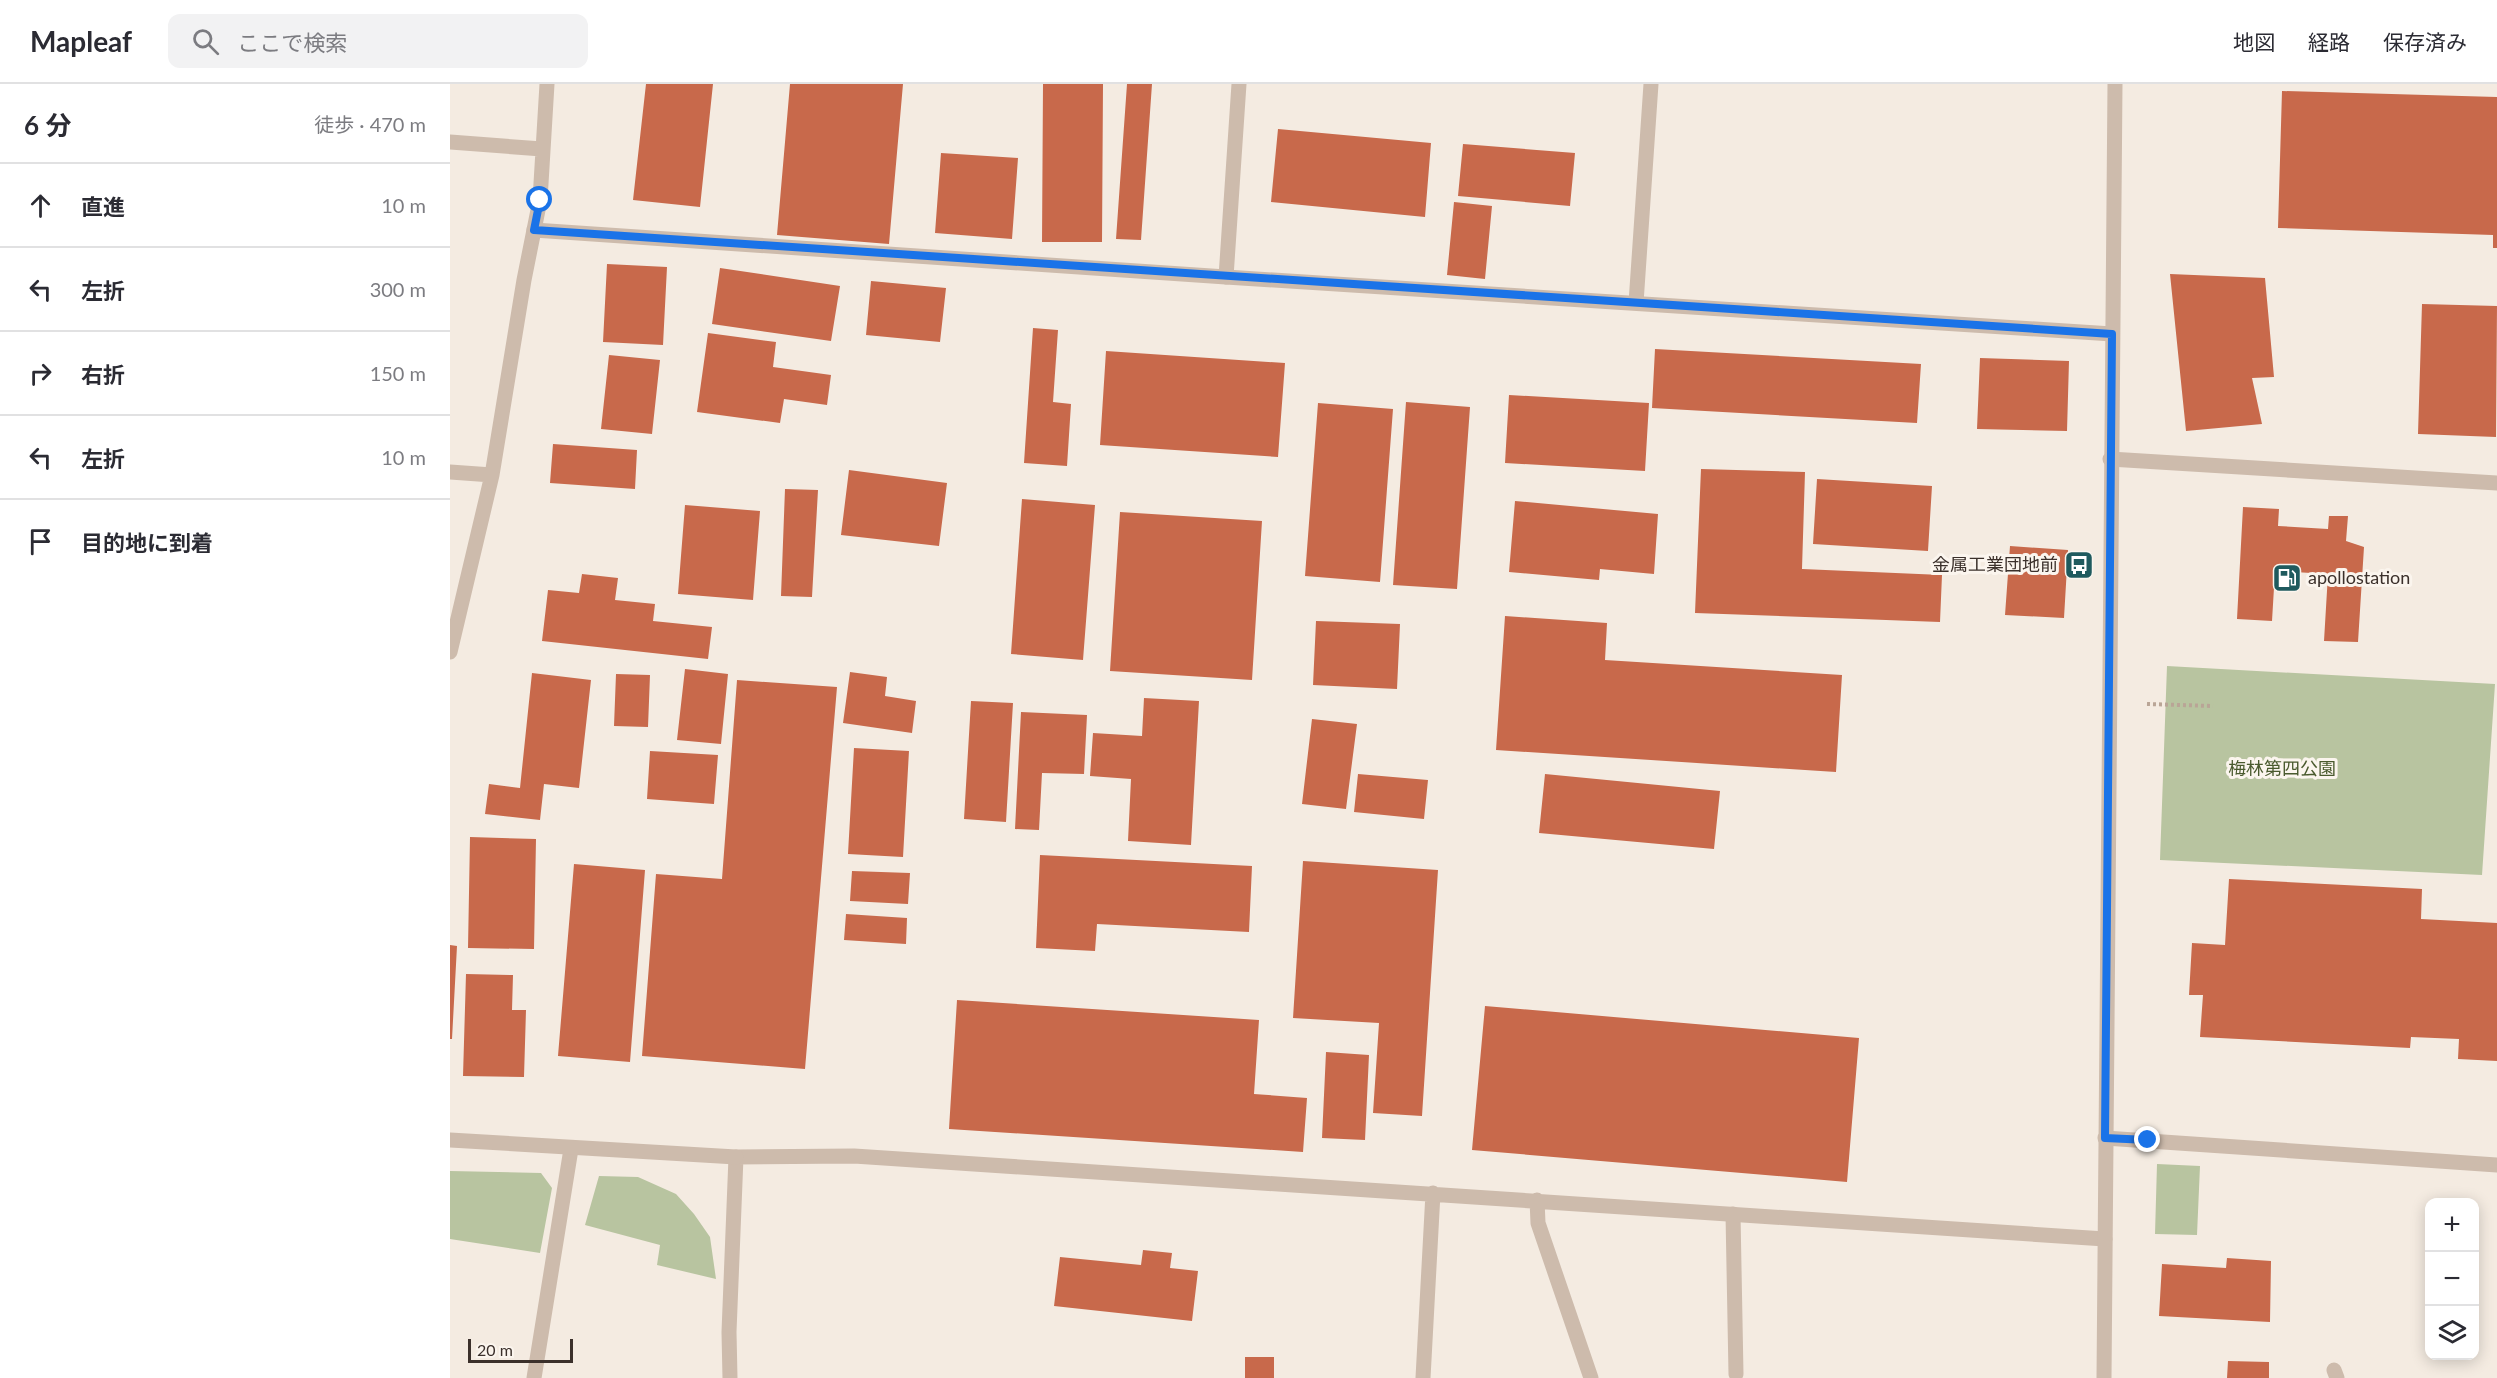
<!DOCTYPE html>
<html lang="ja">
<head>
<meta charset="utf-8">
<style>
  :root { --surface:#fff; --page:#f2f2f3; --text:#2b2b33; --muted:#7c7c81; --line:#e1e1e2 }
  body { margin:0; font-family:Lato,"Noto Sans JP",sans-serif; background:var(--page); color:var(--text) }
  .controls { position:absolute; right:18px; bottom:18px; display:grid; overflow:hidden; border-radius:12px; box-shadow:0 3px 15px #0003 }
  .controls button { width:54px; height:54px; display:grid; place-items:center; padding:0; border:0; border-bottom:2px solid var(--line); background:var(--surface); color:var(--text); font:30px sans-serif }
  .scale { position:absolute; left:18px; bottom:15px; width:105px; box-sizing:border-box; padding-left:6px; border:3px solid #3b302b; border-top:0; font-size:16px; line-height:21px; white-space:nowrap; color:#3b302b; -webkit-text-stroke:4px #fbf5ee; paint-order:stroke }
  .stop { position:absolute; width:18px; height:18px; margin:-14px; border:4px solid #1a73e8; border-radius:50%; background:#fff }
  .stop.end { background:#1a73e8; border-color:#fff; box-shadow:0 2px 6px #0008 }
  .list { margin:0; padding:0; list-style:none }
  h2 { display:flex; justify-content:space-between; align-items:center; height:78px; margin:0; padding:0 24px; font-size:26px }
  h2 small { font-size:20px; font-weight:400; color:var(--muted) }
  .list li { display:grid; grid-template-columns:39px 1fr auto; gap:18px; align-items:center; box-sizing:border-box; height:84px; padding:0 24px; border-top:2px solid var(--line) }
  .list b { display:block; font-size:22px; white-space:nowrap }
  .list em { font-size:20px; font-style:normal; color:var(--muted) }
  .icon { flex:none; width:33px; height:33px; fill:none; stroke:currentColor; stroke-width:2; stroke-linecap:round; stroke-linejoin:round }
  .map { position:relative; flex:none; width:2047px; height:1294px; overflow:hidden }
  header { display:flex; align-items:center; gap:36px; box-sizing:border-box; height:84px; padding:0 30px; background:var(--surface); border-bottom:2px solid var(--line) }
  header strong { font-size:28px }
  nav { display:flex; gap:33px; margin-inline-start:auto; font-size:21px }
  .search { width:420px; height:54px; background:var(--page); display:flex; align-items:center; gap:15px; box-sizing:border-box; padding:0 21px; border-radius:12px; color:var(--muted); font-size:22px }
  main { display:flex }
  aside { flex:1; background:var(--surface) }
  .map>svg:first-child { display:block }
  .green { fill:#b8c4a0 }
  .building { fill:#c8694b }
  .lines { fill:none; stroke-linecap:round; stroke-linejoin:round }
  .path { stroke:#b9a596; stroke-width:4; stroke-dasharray:3 3; stroke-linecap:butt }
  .service { stroke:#cdbbac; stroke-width:15 }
  .minor { stroke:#cdbbac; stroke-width:15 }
  .tertiary { stroke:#cdbbac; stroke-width:15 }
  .route { stroke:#1a73e8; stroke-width:8 }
  .labels { text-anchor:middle; stroke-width:6; stroke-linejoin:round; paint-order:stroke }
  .poi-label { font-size:18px; fill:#3b302b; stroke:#fbf5ee; text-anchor:end }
  .park-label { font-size:18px; fill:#4a5a2e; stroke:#fbf5ee }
</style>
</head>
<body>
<header>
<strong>Mapleaf</strong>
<div class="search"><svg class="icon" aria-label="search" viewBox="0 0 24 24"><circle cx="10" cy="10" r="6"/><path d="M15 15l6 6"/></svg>ここで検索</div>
<nav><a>地図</a><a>経路</a><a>保存済み</a></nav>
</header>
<main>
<aside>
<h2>6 分<small>徒歩 · 470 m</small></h2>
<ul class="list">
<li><svg class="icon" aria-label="ahead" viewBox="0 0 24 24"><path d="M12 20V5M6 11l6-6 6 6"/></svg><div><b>直進</b></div><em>10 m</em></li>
<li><svg class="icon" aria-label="left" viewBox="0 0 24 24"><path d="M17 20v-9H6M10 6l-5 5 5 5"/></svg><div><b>左折</b></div><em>300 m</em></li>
<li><svg class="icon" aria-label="right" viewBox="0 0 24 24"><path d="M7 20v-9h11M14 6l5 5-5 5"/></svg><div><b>右折</b></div><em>150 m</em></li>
<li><svg class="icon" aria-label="left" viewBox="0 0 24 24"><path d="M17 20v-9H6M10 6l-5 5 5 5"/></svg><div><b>左折</b></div><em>10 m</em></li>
<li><svg class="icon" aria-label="arrive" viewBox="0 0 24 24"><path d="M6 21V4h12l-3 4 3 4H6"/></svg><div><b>目的地に到着</b></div></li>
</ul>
</aside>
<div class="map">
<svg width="2047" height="1294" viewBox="0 0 2047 1294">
  <rect width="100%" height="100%" fill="#f4ebe1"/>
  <path class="green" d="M 1717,582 L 2045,600 L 2032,791 L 1710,776 Z
    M 1707,1080 L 1750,1082 L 1747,1151 L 1705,1150 Z
    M 0,1087 L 91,1089 L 102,1104 L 90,1169 L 0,1155 Z
    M 149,1092 L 188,1093 L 226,1110 L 244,1130 L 260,1153 L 266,1195 L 207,1181 L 210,1161 L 135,1141 Z"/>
  <path class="building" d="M 196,0 L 263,0 L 250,123 L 183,116 Z
    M 340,0 L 453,0 L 439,160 L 327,151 Z
    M 593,0 L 653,0 L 652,158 L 592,158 Z
    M 677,0 L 702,0 L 691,156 L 666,155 Z
    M 1832,7 L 2047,13 L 2047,164 L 2043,164 L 2043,151 L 1828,144 Z
    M 828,45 L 981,59 L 975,133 L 821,118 Z
    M 1013,60 L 1125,69 L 1120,122 L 1008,112 Z
    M 491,69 L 568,74 L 562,155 L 485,149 Z
    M 1004,118 L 1042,122 L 1035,195 L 997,191 Z
    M 157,180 L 217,183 L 213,261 L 153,258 Z
    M 270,184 L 390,202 L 381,257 L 262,240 Z
    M 1720,190 L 1815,194 L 1824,293 L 1802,294 L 1812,340 L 1736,347 Z
    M 421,197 L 496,204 L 490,258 L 416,251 Z
    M 1972,220 L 2047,222 L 2046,353 L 1968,350 Z
    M 583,244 L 608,246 L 603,318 L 621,320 L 617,382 L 574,379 Z
    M 258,249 L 326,258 L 323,283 L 381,291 L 377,321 L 334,315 L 330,339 L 247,328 Z
    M 1205,265 L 1471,280 L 1467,339 L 1202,324 Z
    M 656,267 L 835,279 L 828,373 L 650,361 Z
    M 159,271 L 210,276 L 202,350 L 151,345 Z
    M 1530,274 L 1619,277 L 1617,347 L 1527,345 Z
    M 1059,311 L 1199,319 L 1195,387 L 1055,379 Z
    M 956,318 L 1020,323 L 1007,505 L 943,501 Z
    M 868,319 L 943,325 L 930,498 L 855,492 Z
    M 103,360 L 187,366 L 185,405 L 100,399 Z
    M 1251,385 L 1355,388 L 1352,485 L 1492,491 L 1490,538 L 1245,529 Z
    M 399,386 L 497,399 L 489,462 L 391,451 Z
    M 1367,395 L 1482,402 L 1478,467 L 1363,460 Z
    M 335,405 L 368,406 L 362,513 L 331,512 Z
    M 572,415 L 645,421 L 633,576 L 561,570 Z
    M 1065,417 L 1208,430 L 1204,490 L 1150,485 L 1149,496 L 1059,488 Z
    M 235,421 L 310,427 L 303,516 L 228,510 Z
    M 1793,423 L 1829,425 L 1828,442 L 1878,445 L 1879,432 L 1898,432 L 1896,457 L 1914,463 L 1908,558 L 1874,557 L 1878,490 L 1825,487 L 1822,537 L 1787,535 Z
    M 670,428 L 812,437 L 802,596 L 660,587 Z
    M 1560,462 L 1618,466 L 1614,534 L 1555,531 Z
    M 132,490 L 168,494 L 165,516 L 205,520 L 203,537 L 262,543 L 258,575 L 92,557 L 98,506 L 129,509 Z
    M 1055,532 L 1157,539 L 1155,576 L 1392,591 L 1386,688 L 1046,666 Z
    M 866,537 L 950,540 L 947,605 L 863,601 Z
    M 235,585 L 278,590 L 271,660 L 227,656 Z
    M 400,588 L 437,593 L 435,612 L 466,617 L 462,649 L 393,639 Z
    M 82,589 L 141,596 L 129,704 L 94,700 L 90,736 L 35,730 L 39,700 L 70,704 Z
    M 166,590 L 200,591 L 198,643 L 164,642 Z
    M 287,596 L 387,603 L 355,985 L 192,972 L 206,790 L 272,795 Z
    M 694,614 L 749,617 L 741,761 L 678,757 L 681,695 L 640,692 L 643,649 L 692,652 Z
    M 521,617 L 563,619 L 556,738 L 514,735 Z
    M 571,628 L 637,631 L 634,690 L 592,689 L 589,746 L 565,745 Z
    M 862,635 L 907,640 L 896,725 L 852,720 Z
    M 404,664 L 459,667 L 453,773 L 398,770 Z
    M 200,667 L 268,671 L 264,720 L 197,715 Z
    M 908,690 L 978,696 L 974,735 L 904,728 Z
    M 1095,690 L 1270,707 L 1264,765 L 1089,749 Z
    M 20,753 L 86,755 L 84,865 L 18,864 Z
    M 590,771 L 802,782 L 799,848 L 647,840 L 645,867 L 586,864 Z
    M 853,777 L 988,786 L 972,1032 L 923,1029 L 929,939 L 843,934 Z
    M 124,780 L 195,786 L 180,978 L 108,972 Z
    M 402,787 L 460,789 L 458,820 L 400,817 Z
    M 1779,795 L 1972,805 L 1971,835 L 2047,839 L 2047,977 L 2008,975 L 2009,955 L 1961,953 L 1960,964 L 1750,953 L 1753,911 L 1739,911 L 1742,859 L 1775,861 Z
    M 396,830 L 457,834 L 456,860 L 394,856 Z
    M 0,861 L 7,862 L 2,955 L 0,955 Z
    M 16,890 L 63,891 L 62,926 L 76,926 L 74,993 L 13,992 Z
    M 507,916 L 809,936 L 804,1010 L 857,1014 L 853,1068 L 499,1045 Z
    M 1035,922 L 1409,954 L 1397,1098 L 1022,1066 Z
    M 876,968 L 919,971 L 915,1056 L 872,1054 Z
    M 693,1166 L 722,1169 L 720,1184 L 748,1187 L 742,1237 L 604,1222 L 610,1173 L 691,1181 Z
    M 1777,1174 L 1821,1177 L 1820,1238 L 1709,1232 L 1712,1180 L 1776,1184 Z
    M 795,1273 L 824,1273 L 824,1294 L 795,1294 Z
    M 1778,1277 L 1819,1278 L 1819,1294 L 1777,1294 Z"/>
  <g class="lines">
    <path class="path" d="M 1697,620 L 1763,622"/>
    <path class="service" d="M 84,146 L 776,193
      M 1283,1130 L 1286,1290"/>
    <path class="minor" d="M 789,0 L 776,193 L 1662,250
      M 0,58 L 92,65
      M 1186,219 L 1201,0
      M 1660,375 L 2047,399
      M 0,388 L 42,391
      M 0,568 L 42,391 L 74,196 L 90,116 L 97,0
      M 1655,1054 L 2047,1081
      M 1087,1116 L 1088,1139 L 1141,1294
      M 1884,1286 L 1887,1294
      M 84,1294 L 121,1065
      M 280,1294 L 279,1248 L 286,1073 L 404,1072 L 1655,1155
      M 973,1294 L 983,1109"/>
    <path class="tertiary" d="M 0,1056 L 286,1073
      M 1654,1294 L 1665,0"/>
  </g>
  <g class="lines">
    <path class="route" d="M 90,116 L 84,146 L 1662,250 L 1655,1054 L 1698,1056"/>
  </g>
  <defs>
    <g id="bus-square" transform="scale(1.5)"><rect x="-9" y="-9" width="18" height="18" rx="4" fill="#1f5a5e" stroke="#fbf5ee"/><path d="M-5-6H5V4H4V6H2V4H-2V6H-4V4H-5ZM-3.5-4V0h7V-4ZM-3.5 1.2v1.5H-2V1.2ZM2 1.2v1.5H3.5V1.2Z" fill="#fff"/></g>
    <g id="fuel-square" transform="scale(1.5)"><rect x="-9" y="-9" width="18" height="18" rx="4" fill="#1f5a5e" stroke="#fbf5ee"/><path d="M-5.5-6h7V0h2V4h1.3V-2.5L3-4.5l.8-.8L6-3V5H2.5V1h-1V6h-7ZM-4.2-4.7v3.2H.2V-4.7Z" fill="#fff"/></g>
  </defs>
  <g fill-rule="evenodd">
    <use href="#bus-square" x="1629" y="481"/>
    <use href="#fuel-square" x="1837" y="494"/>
  </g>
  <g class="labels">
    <g class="poi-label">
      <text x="1608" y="487">金属工業団地前</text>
      <text x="1858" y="500" text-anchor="start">apollostation</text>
    </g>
    <g class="park-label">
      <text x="1832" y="691">梅林第四公園</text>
    </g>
  </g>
</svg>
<div class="controls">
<button>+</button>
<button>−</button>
<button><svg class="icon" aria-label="layers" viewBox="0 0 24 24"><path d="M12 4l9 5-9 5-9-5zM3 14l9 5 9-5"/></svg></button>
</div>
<div class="scale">20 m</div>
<div class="stop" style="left:90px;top:116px"></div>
<div class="stop end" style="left:1698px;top:1056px"></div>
</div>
</main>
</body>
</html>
